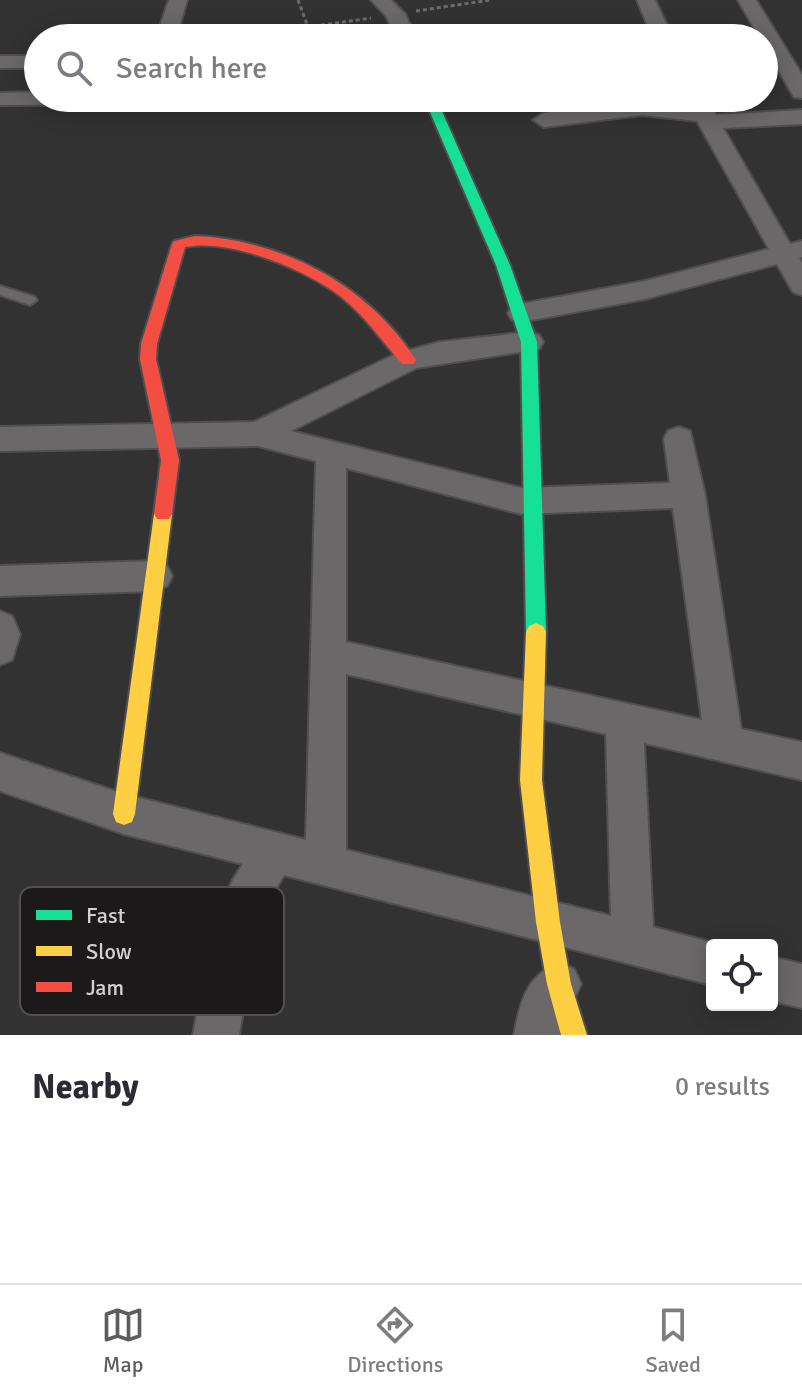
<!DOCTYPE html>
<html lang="en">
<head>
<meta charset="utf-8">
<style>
  :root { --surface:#fff; --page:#f7f7f7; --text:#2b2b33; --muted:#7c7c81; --line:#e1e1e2; --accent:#5d5c61 }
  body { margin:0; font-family:Signika,sans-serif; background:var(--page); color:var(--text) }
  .controls { position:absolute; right:24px; bottom:24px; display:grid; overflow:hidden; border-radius:8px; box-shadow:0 4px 20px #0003 }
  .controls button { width:72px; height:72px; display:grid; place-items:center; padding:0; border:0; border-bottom:2px solid var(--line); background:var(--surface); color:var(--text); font:40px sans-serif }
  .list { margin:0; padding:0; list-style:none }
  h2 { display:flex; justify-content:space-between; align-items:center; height:104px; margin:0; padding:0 32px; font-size:34px }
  h2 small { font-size:26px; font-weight:400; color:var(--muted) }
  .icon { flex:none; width:44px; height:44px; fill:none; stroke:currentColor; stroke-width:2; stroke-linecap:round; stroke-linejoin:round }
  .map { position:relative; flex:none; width:802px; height:1035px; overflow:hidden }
  .search { position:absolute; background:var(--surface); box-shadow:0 4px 20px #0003; left:24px; right:24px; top:24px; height:88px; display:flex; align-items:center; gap:20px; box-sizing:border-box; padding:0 28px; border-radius:44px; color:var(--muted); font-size:30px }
  .sheet { height:248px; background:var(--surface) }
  nav { display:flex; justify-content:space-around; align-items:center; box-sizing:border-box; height:112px; border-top:2px solid var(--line); background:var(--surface); font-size:22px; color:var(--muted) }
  nav a { display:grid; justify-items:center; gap:4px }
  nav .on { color:var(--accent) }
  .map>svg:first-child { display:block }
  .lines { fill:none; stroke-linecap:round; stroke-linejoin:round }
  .lane-casing { stroke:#504f50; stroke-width:4 }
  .street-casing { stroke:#504f50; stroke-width:4 }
  .fast-casing { stroke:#504f50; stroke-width:4 }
  .slow-casing { stroke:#504f50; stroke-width:4 }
  .jam-casing { stroke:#504f50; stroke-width:4 }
  .path { stroke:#6e6b6d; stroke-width:3; stroke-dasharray:4 3; stroke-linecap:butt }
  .lane { fill:#6b686a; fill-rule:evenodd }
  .street { fill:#6b686a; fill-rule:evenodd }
  .fast { fill:#16e098; fill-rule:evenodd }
  .slow { fill:#ffcf43; fill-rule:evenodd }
  .jam { fill:#f24e42; fill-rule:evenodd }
  .key { fill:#1b191a; stroke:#525051; stroke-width:2 }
  .key-label { font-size:22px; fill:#d2d1d2 }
</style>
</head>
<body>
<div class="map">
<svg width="802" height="1035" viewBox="0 0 802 1035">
  <rect width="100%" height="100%" fill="#333233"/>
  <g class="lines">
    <g class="lane-casing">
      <path id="lane" d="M 0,286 L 35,297 L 37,300 L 30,305 L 0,295 Z"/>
    </g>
    <g class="street-casing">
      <path id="street" d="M 169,0 L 187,0 L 176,38 L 156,38 Z
        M 371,0 L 391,0 L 405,14 L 416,38 L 396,38 L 386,16 Z
        M 637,0 L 655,0 L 673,38 L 653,38 Z
        M 738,0 L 756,0 L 802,75 L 802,98 L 794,97 L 764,45 L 764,38 L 760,38 Z
        M 0,56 L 38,56 L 38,68 L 0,68 Z
        M 38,92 L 38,98 L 157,98 L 146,104 L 0,105 L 0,93 Z
        M 684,98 L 706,98 L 716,115 L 802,110 L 802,124 L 723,128 L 790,244 L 802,241 L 802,257 L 799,258 L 802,263 L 802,295 L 793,292 L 777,264 L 645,299 L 521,322 L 512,320 L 508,313 L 512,306 L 521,304 L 645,281 L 769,249 L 697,121 L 642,115 L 544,127 L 533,120 L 544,113 L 642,101 L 689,107 Z
        M 529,332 L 539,335 L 543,342 L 539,349 L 416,368 L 291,431 L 521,488 L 670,483 L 664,439 L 668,431 L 679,427 L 690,431 L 705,495 L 741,729 L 802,742 L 802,780 L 644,743 L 653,927 L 721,945 L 712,945 L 712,985 L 284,875 L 258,919 L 239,1035 L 193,1035 C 205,978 208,913 243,864 L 124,834 L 0,791 L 0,753 L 124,794 L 306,840 L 316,461 L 258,446 L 0,451 L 0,427 L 254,422 L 398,353 L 440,342 ZM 346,468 L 521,514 L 673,508 L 702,720 L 346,642 ZM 346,674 L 606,734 L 611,916 L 346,850 Z
        M 155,561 L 167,566 L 172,576 L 167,586 L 155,591 L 0,596 L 0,566 Z
        M 0,611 L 12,616 L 20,634 L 12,660 L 0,665 Z
        M 772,957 L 802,964 L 802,1008 L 772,1001 Z
        M 559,962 L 574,969 L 581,984 L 574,999 L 563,1014 L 560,1035 L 514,1035 C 520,1003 526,976 559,962 Z"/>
    </g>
    <g class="fast-casing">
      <path id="fast" d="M 424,98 L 436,98 L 510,265 L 537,342 L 546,632 L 543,638 L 536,641 L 529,638 L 526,632 L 521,342 L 496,265 Z"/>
    </g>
    <g class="slow-casing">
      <path id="slow" d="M 163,507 L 169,509 L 172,514 L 135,814 L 132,822 L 124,825 L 116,822 L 113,814 L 154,514 L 157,509 Z
        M 536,623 L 543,626 L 546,632 L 542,780 L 560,922 L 571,984 L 587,1035 L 561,1035 L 547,984 L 536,922 L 520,780 L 526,632 L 529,626 Z"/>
    </g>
    <g class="jam-casing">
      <path id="jam" d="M 195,236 C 283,240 368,285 416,360 L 414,364 L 402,364 C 382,341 364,315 340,296 C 305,269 229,238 185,247 L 157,344 L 156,359 L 179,460 L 172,514 L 169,519 L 157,519 L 154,514 L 161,460 L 140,359 L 141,344 L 172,244 L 174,241 Z"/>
    </g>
    <path class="path" d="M 298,0 L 308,27 L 371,18
      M 416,11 L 491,0"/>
    <use href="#lane" class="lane"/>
    <use href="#street" class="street"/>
    <use href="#fast" class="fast"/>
    <use href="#slow" class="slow"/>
    <use href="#jam" class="jam"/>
  </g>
  <rect x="20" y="887" width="264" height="128" rx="12" class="key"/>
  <rect x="36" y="910" width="36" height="10" fill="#16e098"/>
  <rect x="36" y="946" width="36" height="10" fill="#ffcf43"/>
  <rect x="36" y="982" width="36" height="10" fill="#f24e42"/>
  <g class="key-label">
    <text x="86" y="923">Fast</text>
    <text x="86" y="959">Slow</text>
    <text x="86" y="995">Jam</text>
  </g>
</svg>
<div class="controls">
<button><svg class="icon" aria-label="locate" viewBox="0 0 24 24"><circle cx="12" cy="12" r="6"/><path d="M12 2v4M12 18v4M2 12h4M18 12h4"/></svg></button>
</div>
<div class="search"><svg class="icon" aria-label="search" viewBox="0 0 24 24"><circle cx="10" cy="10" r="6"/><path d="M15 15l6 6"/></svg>Search here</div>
</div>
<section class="sheet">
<h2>Nearby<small>0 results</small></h2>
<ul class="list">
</ul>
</section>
<nav>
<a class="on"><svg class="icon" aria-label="map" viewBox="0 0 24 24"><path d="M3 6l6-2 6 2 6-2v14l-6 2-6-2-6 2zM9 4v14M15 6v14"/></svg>Map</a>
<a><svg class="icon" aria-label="directions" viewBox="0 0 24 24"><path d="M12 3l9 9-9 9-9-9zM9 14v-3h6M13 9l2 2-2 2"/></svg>Directions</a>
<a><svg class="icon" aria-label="saved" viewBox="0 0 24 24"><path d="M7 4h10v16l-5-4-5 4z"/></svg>Saved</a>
</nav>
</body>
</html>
